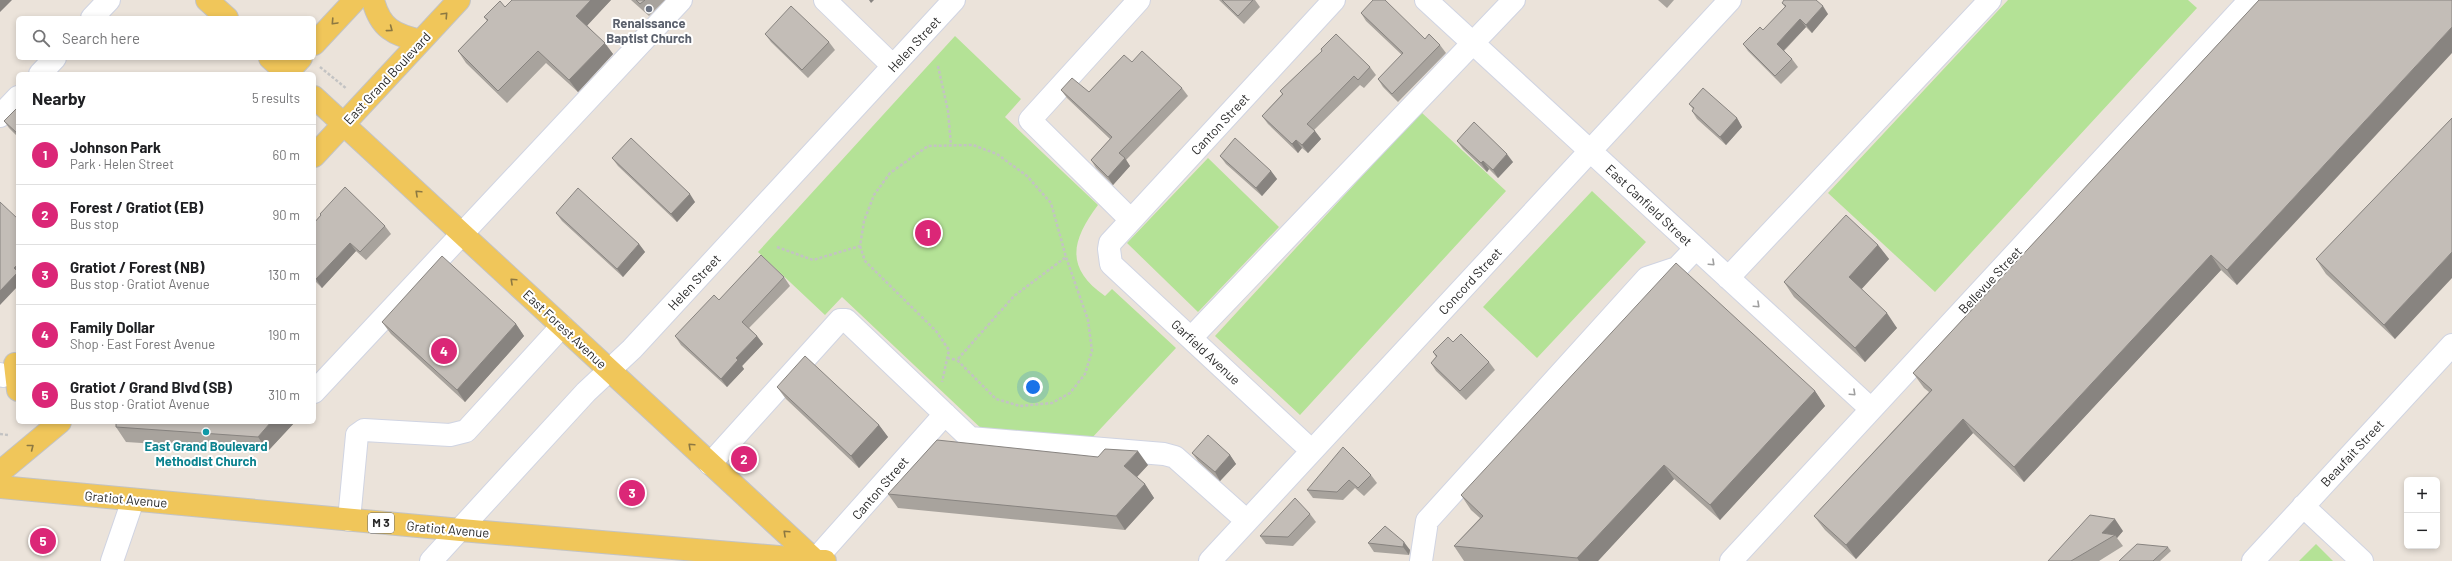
<!DOCTYPE html>
<html lang="en">
<head>
<meta charset="utf-8">
<style>
  :root { --surface:#fff; --page:#f6f6f6; --text:#202124; --muted:#757577; --line:#e0e0e0; --accent:#db2777 }
  body { margin:0; font-family:Barlow,sans-serif; background:var(--page); color:var(--text) }
  .controls { position:absolute; right:12px; bottom:12px; display:grid; overflow:hidden; border-radius:6px; box-shadow:0 2px 6px #0003 }
  .controls button { width:36px; height:36px; display:grid; place-items:center; padding:0; border:0; border-bottom:1px solid var(--line); background:var(--surface); color:var(--text); font:20px sans-serif }
  .you { position:absolute; left:1033px; top:387px; width:14px; height:14px; margin:-10px; border:3px solid #fff; border-radius:50%; background:#1a73e8; box-shadow:0 0 0 6px #1a73e833 }
  .badge { display:grid; place-items:center; width:26px; height:26px; border-radius:50%; background:var(--accent); color:#fff; font-size:13px; font-weight:700 }
  .pin { position:absolute; translate:-50% -50%; border:2px solid #fff; box-shadow:0 1px 4px #0006 }
  .list { margin:0; padding:0; list-style:none }
  h2 { display:flex; justify-content:space-between; align-items:center; height:52px; margin:0; padding:0 16px; font-size:17px }
  h2 small { font-size:13px; font-weight:400; color:var(--muted) }
  .list li { display:grid; grid-template-columns:26px 1fr auto; gap:12px; align-items:center; box-sizing:border-box; height:60px; padding:0 16px; border-top:1px solid var(--line) }
  .list b { display:block; font-size:15px; white-space:nowrap }
  .list p { margin:0; font-size:13px; white-space:nowrap; color:var(--muted) }
  .list em { font-size:13px; font-style:normal; color:var(--muted) }
  .icon { flex:none; width:22px; height:22px; fill:none; stroke:currentColor; stroke-width:2; stroke-linecap:round; stroke-linejoin:round }
  .map { position:relative; flex:none; width:2452px; height:561px; overflow:hidden }
  .search { position:absolute; background:var(--surface); box-shadow:0 2px 6px #0003; left:16px; top:16px; width:300px; height:44px; display:flex; align-items:center; gap:10px; box-sizing:border-box; padding:0 14px; border-radius:6px; color:var(--muted); font-size:15px }
  .panel { position:absolute; background:var(--surface); box-shadow:0 2px 6px #0003; left:16px; top:72px; width:300px; height:352px; border-radius:6px }
  .map>svg:first-child { display:block }
  .green { fill:#b4e296 }
  .lines { fill:none; stroke-linecap:round; stroke-linejoin:round }
  .minor-casing { stroke:#d0d4e2; stroke-width:24 }
  .major-casing { stroke:#c3c3c3; stroke-width:24 }
  .path { stroke:#c3c3c3; stroke-width:2.5; stroke-dasharray:3 2; stroke-linecap:butt }
  .minor { stroke:#fff; stroke-width:22 }
  .major { stroke:#f0c65a; stroke-width:22 }
  .wall { fill:#a8a39d }
  .shaded-wall { fill:#888480 }
  .building { fill:#c3bdb7; stroke:#888480 }
  .oneway { stroke:#8c7842 }
  .oneway2 { stroke:#9f9f9f }
  .worship-dot { fill:#6b7280; stroke:#fff; stroke-width:1.5 }
  .culture-dot { fill:#0f9aa8; stroke:#fff; stroke-width:1.5 }
  .labels { text-anchor:middle; stroke-width:4; stroke-linejoin:round; paint-order:stroke }
  .shield { fill:#fff; stroke:#696969; stroke-width:1 }
  .shield-label { font-size:12px; font-weight:bold; fill:#292929 }
  .worship-label { font-size:13px; font-weight:bold; fill:#5b616d; stroke:#fff }
  .street-label { font-size:13px; fill:#292929; stroke:#fff }
  .culture-label { font-size:13px; font-weight:bold; fill:#0d838f; stroke:#fff }
</style>
</head>
<body>
<div class="map">
<svg width="2452" height="561" viewBox="0 0 2452 561">
  <rect width="100%" height="100%" fill="#ebe3da"/>
  <path class="green" d="M 2008,0 L 2188,0 L 2197,8 L 1935,292 L 1828,193 Z
    M 955,36 L 1021,99 L 1005,117 L 1098,205 C 1071,241 1065,268 1105,296 L 1112,289 L 1176,348 L 1090,440 L 985,432 L 842,297 L 825,315 L 758,252 Z
    M 1421,112 L 1506,191 L 1300,415 L 1215,336 Z
    M 1208,158 L 1279,227 L 1198,312 L 1127,243 Z
    M 1592,191 L 1646,242 L 1537,358 L 1483,307 Z
    M 2316,544 L 2333,561 L 2299,561 Z"/>
  <g class="lines">
    <g class="minor-casing">
      <path id="minor" d="M 825,0 L 893,66
        M 1426,0 L 1871,409
        M 92,18 L 109,0
        M 40,74 L 55,58
        M 0,116 L 18,97
        M 1131,220 L 1030,120 L 1139,0
        M 1728,278 L 1990,0
        M 1191,338 L 1514,0
        M 0,374 L 3,376
        M 314,392 L 681,0
        M 1312,451 L 1111,264 L 1109,249 L 1110,243 L 1334,0
        M 710,464 L 840,320 L 846,320 L 970,438 L 1164,454 L 1175,457 L 1247,521
        M 2303,506 L 2362,561
        M 349,520 L 357,435 L 364,430 L 450,435 L 466,431 L 562,326
        M 112,561 L 133,500
        M 431,561 L 586,392 L 632,349 L 954,0
        M 814,561 L 945,414
        M 1210,561 L 1730,0
        M 1421,561 L 1427,521 L 1647,278 L 1677,268 L 1696,248
        M 1731,561 L 2250,0
        M 2253,561 L 2452,345"/>
    </g>
    <g class="major-casing">
      <path id="major" d="M 207,0 L 227,18
        M 373,0 C 380,28 394,35 421,41
        M 314,44 L 355,0
        M 270,58 L 288,74
        M 286,74 L 301,58
        M 314,97 L 816,561
        M 314,156 L 459,0
        M 15,364 L 18,390
        M 0,472 L 60,422
        M 0,487 L 461,530 L 825,561"/>
    </g>
    <path class="path" d="M 938,66 L 948,111 L 951,145
      M 320,67 L 347,89
      M 860,246 L 865,261 L 936,331 L 949,350 L 942,382
      M 777,247 L 813,260 L 860,246 L 864,221 L 874,195 L 890,173 L 928,146 L 973,145 L 997,154 L 1027,176 L 1051,203 L 1066,257 L 1088,320 L 1092,351 L 1085,374 L 1070,393 L 1052,403 L 1020,406 L 996,399 L 957,360 L 1014,296 L 1066,257
      M 947,358 L 957,360
      M 0,434 L 8,435"/>
    <use href="#minor" class="minor"/>
    <use href="#major" class="major"/>
  </g>
  <path class="wall" d="M 512,0 L 611,0 L 587,25 L 613,54 L 578,92 L 546,63 L 507,103 L 466,63 L 458,51 L 487,21 L 484,17 L 505,7 Z
    M 631,0 L 665,0 L 649,16 Z
    M 1219,0 L 1255,0 L 1260,7 L 1244,24 Z
    M 1658,0 L 1674,0 L 1667,8 Z
    M 2259,0 L 2237,285 L 2221,270 L 2024,482 L 1973,433 L 1856,559 L 1825,530 L 1814,516 L 1929,392 L 1924,388 L 1913,373 Z
    M 1782,3 L 1828,14 L 1812,33 L 1806,27 L 1784,51 L 1792,59 L 1798,67 L 1781,84 L 1748,51 L 1743,44 L 1763,30 L 1785,7 Z
    M 1361,13 L 1440,45 L 1446,53 L 1398,102 L 1383,87 L 1378,79 L 1402,55 L 1366,21 Z
    M 765,34 L 829,42 L 835,50 L 808,78 L 771,42 Z
    M 1321,49 L 1370,67 L 1376,75 L 1364,88 L 1360,85 L 1314,130 L 1321,139 L 1308,153 L 1302,148 L 1298,153 L 1268,124 L 1262,116 L 1282,94 L 1280,91 L 1322,51 Z
    M 1132,62 L 1182,88 L 1188,96 L 1126,160 L 1130,166 L 1113,185 L 1096,168 L 1091,160 L 1110,139 L 1067,98 L 1061,90 L 1089,92 Z
    M 1689,104 L 1737,118 L 1742,127 L 1726,145 L 1697,119 L 1692,111 L 1693,109 Z
    M 18,107 L 18,137 L 9,128 L 4,121 Z
    M 2452,118 L 2395,339 L 2326,274 L 2316,259 Z
    M 1457,141 L 1513,162 L 1498,178 L 1489,169 L 1487,172 L 1463,149 Z
    M 1220,156 L 1271,171 L 1277,179 L 1262,196 L 1226,164 Z
    M 612,158 L 695,202 L 677,222 L 618,166 Z
    M 556,213 L 639,244 L 645,252 L 623,277 L 562,221 Z
    M 320,214 L 385,226 L 391,234 L 366,260 L 356,251 L 322,288 L 314,280 L 314,223 L 321,215 Z
    M 1878,245 L 1889,259 L 1861,289 L 1897,328 L 1865,362 L 1794,297 L 1784,282 Z
    M 784,277 L 790,286 L 749,328 L 757,336 L 763,344 L 742,366 L 744,369 L 727,387 L 681,345 L 675,336 L 719,300 Z
    M 382,322 L 516,324 L 524,336 L 465,402 L 391,334 Z
    M 1453,342 L 1489,362 L 1495,370 L 1466,400 L 1436,371 L 1431,363 L 1436,357 L 1433,352 Z
    M 777,387 L 879,425 L 888,437 L 859,468 L 786,399 Z
    M 1815,391 L 1825,406 L 1720,520 L 1674,479 L 1598,561 L 1464,561 L 1454,546 L 1480,518 L 1471,510 L 1461,495 Z
    M 116,422 L 295,422 L 268,451 L 126,442 L 116,427 Z
    M 1192,453 L 1230,455 L 1236,464 L 1220,481 L 1198,461 Z
    M 1148,465 L 1137,477 L 1145,484 L 1154,498 L 1125,530 L 898,508 L 888,494 Z
    M 1371,475 L 1377,483 L 1364,496 L 1355,488 L 1343,500 L 1313,498 L 1307,490 Z
    M 1310,514 L 1316,522 L 1293,546 L 1266,544 L 1260,536 Z
    M 1385,526 L 1410,550 L 1409,555 L 1374,552 L 1368,543 Z
    M 2123,531 L 2117,538 L 2123,546 L 2099,561 L 2048,561 Z
    M 2168,547 L 2171,551 L 2160,561 L 2119,561 Z"/>
  <path class="shaded-wall" d="M 0,0 L 12,0 L 0,12 Z
    M 591,0 L 611,0 L 585,28 L 576,16 Z
    M 869,0 L 874,0 L 871,3 Z
    M 1823,6 L 1828,14 L 1812,33 L 1806,25 Z
    M 1800,19 L 1806,27 L 1782,52 L 1777,44 Z
    M 2452,27 L 2452,53 L 2237,285 L 2227,270 Z
    M 605,43 L 613,54 L 578,92 L 569,80 Z
    M 1737,118 L 1742,127 L 1726,145 L 1720,137 Z
    M 1315,131 L 1321,139 L 1308,153 L 1302,145 Z
    M 1296,140 L 1302,148 L 1298,153 L 1292,144 Z
    M 1507,154 L 1513,162 L 1498,178 L 1493,170 Z
    M 1125,158 L 1130,166 L 1113,185 L 1108,177 Z
    M 1483,161 L 1489,169 L 1487,172 L 1481,163 Z
    M 1271,171 L 1277,179 L 1262,196 L 1256,188 Z
    M 690,194 L 695,202 L 677,222 L 671,214 Z
    M 350,243 L 356,251 L 322,288 L 316,279 Z
    M 639,244 L 645,252 L 623,277 L 617,269 Z
    M 1878,245 L 1889,259 L 1859,292 L 1849,277 Z
    M 2452,252 L 2452,278 L 2395,339 L 2384,325 Z
    M 2211,255 L 2221,270 L 2024,482 L 2014,467 Z
    M 18,264 L 18,286 L 0,305 L 0,291 L 14,268 Z
    M 1887,313 L 1897,328 L 1865,362 L 1855,348 Z
    M 516,324 L 524,336 L 465,402 L 457,390 Z
    M 757,336 L 763,344 L 742,366 L 744,369 L 727,387 L 721,379 L 736,358 Z
    M 1815,391 L 1825,406 L 1720,520 L 1710,505 Z
    M 1963,419 L 1973,433 L 1856,559 L 1846,545 Z
    M 271,422 L 295,422 L 268,451 L 258,437 Z
    M 879,425 L 888,437 L 859,468 L 851,456 Z
    M 1138,451 L 1148,465 L 1134,480 L 1124,466 Z
    M 1230,455 L 1236,464 L 1220,481 L 1215,472 Z
    M 1664,465 L 1674,479 L 1598,561 L 1579,561 L 1577,558 Z
    M 1145,484 L 1154,498 L 1125,530 L 1116,516 Z
    M 2115,519 L 2123,531 L 2117,538 L 2115,535 L 2102,533 Z
    M 1404,542 L 1410,550 L 1409,555 L 1403,547 Z"/>
  <path class="building" d="M 512,0 L 591,0 L 576,16 L 605,43 L 569,80 L 538,51 L 498,91 L 458,51 L 488,20 L 484,17 L 500,1 L 505,7 Z
    M 636,0 L 645,0 L 640,4 Z
    M 1222,0 L 1253,0 L 1238,16 Z
    M 1373,0 L 1385,0 L 1425,39 L 1429,34 L 1440,45 L 1392,94 L 1378,79 L 1403,53 L 1361,13 Z
    M 1784,0 L 1816,0 L 1823,6 L 1806,25 L 1800,19 L 1777,44 L 1792,59 L 1775,76 L 1743,44 L 1760,27 L 1763,30 L 1786,6 L 1782,3 Z
    M 2259,0 L 2452,0 L 2452,27 L 2227,270 L 2211,255 L 2014,467 L 1963,419 L 1846,545 L 1814,516 L 1932,390 L 1913,373 Z
    M 791,6 L 829,42 L 802,70 L 765,34 Z
    M 1336,34 L 1370,67 L 1358,80 L 1354,76 L 1307,124 L 1315,131 L 1302,145 L 1296,140 L 1292,144 L 1262,116 L 1283,94 L 1280,91 L 1322,51 L 1321,49 Z
    M 1142,51 L 1182,88 L 1119,153 L 1125,158 L 1108,177 L 1091,160 L 1112,137 L 1061,90 L 1072,78 L 1089,92 L 1124,55 L 1132,62 Z
    M 1703,88 L 1737,118 L 1720,137 L 1692,111 L 1694,108 L 1689,104 Z
    M 18,107 L 18,134 L 4,121 Z
    M 2452,118 L 2452,252 L 2384,325 L 2316,259 Z
    M 1474,122 L 1507,154 L 1493,170 L 1483,161 L 1481,163 L 1457,141 Z
    M 631,138 L 690,194 L 671,214 L 612,158 Z
    M 1235,138 L 1271,171 L 1256,188 L 1220,156 Z
    M 345,187 L 385,226 L 360,252 L 350,243 L 316,279 L 314,278 L 314,223 L 321,215 L 320,214 Z
    M 578,188 L 639,244 L 617,269 L 556,213 Z
    M 0,202 L 18,219 L 18,264 L 14,268 L 18,272 L 0,291 Z
    M 1846,215 L 1878,245 L 1849,277 L 1887,313 L 1855,348 L 1784,282 Z
    M 761,255 L 784,277 L 742,322 L 757,336 L 736,358 L 738,360 L 721,379 L 675,336 L 714,295 L 719,300 Z
    M 442,256 L 516,324 L 457,390 L 382,322 Z
    M 1676,263 L 1815,391 L 1710,505 L 1664,465 L 1577,558 L 1454,546 L 1483,516 L 1461,495 Z
    M 1461,334 L 1489,362 L 1460,391 L 1431,363 L 1437,356 L 1433,352 L 1448,337 L 1453,342 Z
    M 805,356 L 879,425 L 851,456 L 777,387 Z
    M 116,422 L 271,422 L 258,437 L 116,427 Z
    M 1208,435 L 1230,455 L 1215,472 L 1192,453 Z
    M 937,440 L 1098,457 L 1105,449 L 1138,451 L 1124,466 L 1145,484 L 1116,516 L 888,494 Z
    M 1343,447 L 1371,475 L 1358,488 L 1349,480 L 1337,492 L 1307,490 Z
    M 1295,498 L 1310,514 L 1288,537 L 1260,536 Z
    M 2090,515 L 2115,519 L 2102,533 L 2115,535 L 2071,561 L 2048,561 Z
    M 1385,526 L 1404,542 L 1403,547 L 1368,543 Z
    M 2137,544 L 2168,547 L 2153,561 L 2119,561 Z"/>
  <defs><path id="oneway-chevron" d="M-2-3.5L2.5 0L-2 3.5" fill="none" stroke-width="1.6" stroke-linecap="round" stroke-linejoin="round"/></defs>
  <g class="oneway">
    <use href="#oneway-chevron" transform="translate(445 15) rotate(-47)"/>
    <use href="#oneway-chevron" transform="translate(334 22) rotate(133)"/>
    <use href="#oneway-chevron" transform="translate(390 29) rotate(37)"/>
    <use href="#oneway-chevron" transform="translate(418 193) rotate(-137)"/>
    <use href="#oneway-chevron" transform="translate(513 281) rotate(-137)"/>
    <use href="#oneway-chevron" transform="translate(691 446) rotate(-137)"/>
    <use href="#oneway-chevron" transform="translate(31 447) rotate(-38)"/>
    <use href="#oneway-chevron" transform="translate(786 533) rotate(-137)"/>
  </g>
  <g class="oneway2">
    <use href="#oneway-chevron" transform="translate(1712 263) rotate(43)"/>
    <use href="#oneway-chevron" transform="translate(1757 305) rotate(43)"/>
    <use href="#oneway-chevron" transform="translate(1853 393) rotate(43)"/>
  </g>
  <circle class="worship-dot" cx="649" cy="9" r="4"/>
  <circle class="culture-dot" cx="206" cy="432" r="4"/>
  <g class="labels">
    <rect class="shield" x="368" y="513" width="26" height="20" rx="3"/>
    <g class="shield-label">
      <text x="381" y="527">M 3</text>
    </g>
    <g class="worship-label">
      <text x="649" y="28">Renaissance<tspan x="649" dy="15">Baptist Church</tspan></text>
    </g>
    <g class="street-label">
      <text transform="translate(914 44) rotate(-47)" y="5">Helen Street</text>
      <text transform="translate(387 78) rotate(-47)" y="5">East Grand Boulevard</text>
      <text transform="translate(1220 124) rotate(-47)" y="5">Canton Street</text>
      <text transform="translate(1649 205) rotate(43)" y="5">East Canfield Street</text>
      <text transform="translate(1990 280) rotate(-47)" y="5">Bellevue Street</text>
      <text transform="translate(1470 281) rotate(-47)" y="5">Concord Street</text>
      <text transform="translate(694 282) rotate(-47)" y="5">Helen Street</text>
      <text transform="translate(565 329) rotate(43)" y="5">East Forest Avenue</text>
      <text transform="translate(1206 352) rotate(43)" y="5">Garfield Avenue</text>
      <text transform="translate(2352 453) rotate(-47)" y="5">Beaufait Street</text>
      <text transform="translate(880 488) rotate(-49)" y="5">Canton Street</text>
      <text transform="translate(126 499) rotate(5)" y="5">Gratiot Avenue</text>
      <text transform="translate(448 529) rotate(5)" y="5">Gratiot Avenue</text>
    </g>
    <g class="culture-label">
      <text x="206" y="451">East Grand Boulevard<tspan x="206" dy="15">Methodist Church</tspan></text>
    </g>
  </g>
</svg>
<div class="controls">
<button>+</button>
<button>−</button>
</div>
<div class="you"></div>
<div class="pin badge" style="left:928px;top:233px">1</div>
<div class="pin badge" style="left:744px;top:459px">2</div>
<div class="pin badge" style="left:632px;top:493px">3</div>
<div class="pin badge" style="left:444px;top:351px">4</div>
<div class="pin badge" style="left:43px;top:541px">5</div>
<div class="search"><svg class="icon" aria-label="search" viewBox="0 0 24 24"><circle cx="10" cy="10" r="6"/><path d="M15 15l6 6"/></svg>Search here</div>
<section class="panel">
<h2>Nearby<small>5 results</small></h2>
<ul class="list">
<li><span class="badge">1</span><div><b>Johnson Park</b><p>Park · Helen Street</p></div><em>60 m</em></li>
<li><span class="badge">2</span><div><b>Forest / Gratiot (EB)</b><p>Bus stop</p></div><em>90 m</em></li>
<li><span class="badge">3</span><div><b>Gratiot / Forest (NB)</b><p>Bus stop · Gratiot Avenue</p></div><em>130 m</em></li>
<li><span class="badge">4</span><div><b>Family Dollar</b><p>Shop · East Forest Avenue</p></div><em>190 m</em></li>
<li><span class="badge">5</span><div><b>Gratiot / Grand Blvd (SB)</b><p>Bus stop · Gratiot Avenue</p></div><em>310 m</em></li>
</ul>
</section>
</div>
</body>
</html>
